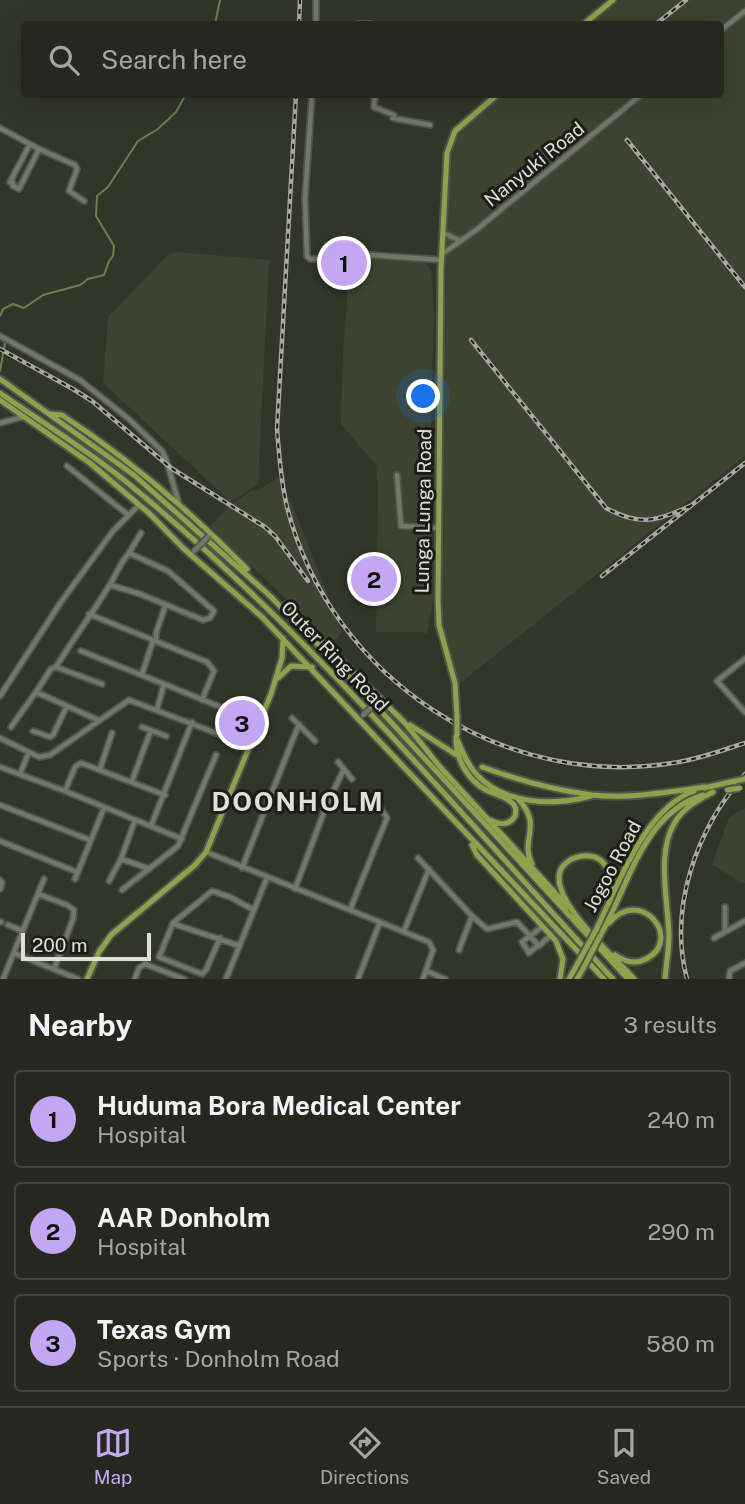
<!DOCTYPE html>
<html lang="en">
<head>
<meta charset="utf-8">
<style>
  :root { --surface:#26281f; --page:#2e3028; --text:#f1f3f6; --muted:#a4a6a4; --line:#42443d; --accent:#c3a7f2 }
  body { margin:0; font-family:"Public Sans",sans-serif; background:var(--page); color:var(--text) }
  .scale { position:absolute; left:21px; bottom:18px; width:130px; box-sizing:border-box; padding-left:7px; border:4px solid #dfe1d9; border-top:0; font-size:19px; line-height:24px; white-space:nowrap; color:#dfe1d9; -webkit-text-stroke:5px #1b1c17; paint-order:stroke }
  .you { position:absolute; left:424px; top:397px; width:24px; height:24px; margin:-18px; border:5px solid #fff; border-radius:50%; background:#1a73e8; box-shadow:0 0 0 10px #1a73e833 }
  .badge { display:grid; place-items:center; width:46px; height:46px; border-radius:50%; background:var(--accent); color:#111; font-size:23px; font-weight:700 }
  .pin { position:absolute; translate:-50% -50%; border:4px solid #fff; box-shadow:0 2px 7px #0006 }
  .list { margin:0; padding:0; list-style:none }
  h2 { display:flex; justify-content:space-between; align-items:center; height:91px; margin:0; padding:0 28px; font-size:30px }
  h2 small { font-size:23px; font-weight:400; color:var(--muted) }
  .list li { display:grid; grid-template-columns:46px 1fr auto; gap:21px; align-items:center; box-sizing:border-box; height:98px; margin:0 14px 14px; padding:0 14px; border:2px solid var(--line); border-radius:7px }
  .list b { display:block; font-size:26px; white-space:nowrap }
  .list p { margin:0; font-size:23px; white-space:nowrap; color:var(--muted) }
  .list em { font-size:23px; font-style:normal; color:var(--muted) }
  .icon { flex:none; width:38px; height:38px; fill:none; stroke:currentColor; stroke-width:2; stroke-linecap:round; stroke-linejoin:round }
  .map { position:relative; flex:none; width:745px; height:979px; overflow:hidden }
  .search { position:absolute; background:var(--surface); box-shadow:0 7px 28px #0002; left:21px; right:21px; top:21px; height:77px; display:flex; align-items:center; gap:18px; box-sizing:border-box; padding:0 24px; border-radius:7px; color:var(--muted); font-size:26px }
  .sheet { height:427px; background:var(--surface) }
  nav { display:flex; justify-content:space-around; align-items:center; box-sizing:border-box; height:98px; border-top:2px solid var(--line); background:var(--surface); font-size:19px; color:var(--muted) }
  nav a { display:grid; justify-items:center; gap:4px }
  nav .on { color:var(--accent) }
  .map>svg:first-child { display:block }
  .built { fill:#3d4330 }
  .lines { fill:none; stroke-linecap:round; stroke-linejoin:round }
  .stream { stroke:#707c51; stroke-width:2 }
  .minor-casing { stroke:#51544a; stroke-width:8 }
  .major-casing { stroke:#51544a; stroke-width:9 }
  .minor { stroke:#727769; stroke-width:4.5 }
  .major { stroke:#8ea14d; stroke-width:5 }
  .rail-casing { stroke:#a8aaa1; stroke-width:4.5 }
  .rail { stroke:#1b1c17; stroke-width:2; stroke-dasharray:5; stroke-linecap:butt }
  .minor-bridge-casing { stroke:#51544a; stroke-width:8; stroke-linecap:butt }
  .major-bridge-casing { stroke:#51544a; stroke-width:9; stroke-linecap:butt }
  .minor-bridge { stroke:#727769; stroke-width:4.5 }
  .major-bridge { stroke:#8ea14d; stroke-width:5 }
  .labels { text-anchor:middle; stroke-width:6; stroke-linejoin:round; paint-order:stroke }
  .street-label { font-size:19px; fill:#dfe1d9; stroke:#1b1c17 }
  .district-label { font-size:26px; font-weight:bold; letter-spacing:2px; fill:#dfe1d9; stroke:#1b1c17 }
</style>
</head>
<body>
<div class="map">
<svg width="745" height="979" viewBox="0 0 745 979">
  <rect width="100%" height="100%" fill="#323629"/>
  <path class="built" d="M 620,0 L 745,0 L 745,456 L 459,684 L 442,628 L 447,163 L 455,137 L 476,115 L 501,95 L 720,94 L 720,24 L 589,24 Z
    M 177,252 L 269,260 L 258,484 L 231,502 L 103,383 L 108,317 L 167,256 Z
    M 369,257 L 424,262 L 431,270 L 434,317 L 431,394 L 433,601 L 427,634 L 423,632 L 376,632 L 378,487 L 376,465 L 341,424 L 343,354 L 350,258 Z
    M 281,476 L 342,632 L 332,644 L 210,526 L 233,503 L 252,490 L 257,491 Z
    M 745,808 L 745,883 L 742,883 L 712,864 L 729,818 Z"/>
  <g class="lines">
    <path class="stream" d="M 215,24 L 220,0
      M 0,316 L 3,309 L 13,304 L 24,308 L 43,295 L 80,285 L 88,279 L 104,275 L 109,261 L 113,256 L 114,246 L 96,216 L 97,196 L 108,187 L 138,141 L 158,129 L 176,112 L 186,94
      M 0,371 L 5,343 L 1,339"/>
    <g class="minor-casing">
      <path id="minor" d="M 316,24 L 316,0
        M 358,24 L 371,24
        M 720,31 L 745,11
        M 312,94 L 305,198 L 307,256 L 310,259 L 334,259 L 371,255 L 442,260
        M 375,94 L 374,107 L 394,115 L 393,118 L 430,125
        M 0,128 L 39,149
        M 30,144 L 10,182 L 13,183 L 13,186 L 19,189 L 39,149 L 75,165 L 77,169 L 69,191 L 84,201
        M 443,233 L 461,241
        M 442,254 L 476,230 L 642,94
        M 0,336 L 80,380 L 130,420 L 162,451 L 166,459 L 179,504
        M 0,423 L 23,417
        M 67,466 L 127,514
        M 397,475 L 401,526 L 438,528
        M 129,553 L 141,533
        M 89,614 L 207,662 L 214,671 L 202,700
        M 156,641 L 156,633 L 165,607
        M 81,651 L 164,684 L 157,709
        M 745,659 L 717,681 L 745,712
        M 56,667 C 73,639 92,614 109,586 C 116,575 120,563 129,553 L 168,571 L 214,611 L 210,618 L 203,620 L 140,594 L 110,585
        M 142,674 L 153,641
        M 164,684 L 228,710
        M 0,696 L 61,602 L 113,531 L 139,505
        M 292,718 L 315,741
        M 98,720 L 36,692 L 51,669 L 56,667 L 102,684
        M 11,727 L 36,692
        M 142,727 L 166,736
        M 33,731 L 50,737 L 53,735 L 67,706
        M 0,738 L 39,757 L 50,755 L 129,700 L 250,746
        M 338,762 L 352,779
        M 0,767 L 65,791 L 182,839
        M 100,769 L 112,733
        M 20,774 L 29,752
        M 132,781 L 151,730
        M 65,791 L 75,767 L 81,763 L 165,795
        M 0,805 L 90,840
        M 151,826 L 192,722
        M 0,841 L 77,872
        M 206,852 L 429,942 L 433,950 L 423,979
        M 418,858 L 472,916 L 459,950
        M 121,859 L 150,869
        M 242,868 L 299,724
        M 75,879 L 104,808
        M 0,880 L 2,883 L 0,889
        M 109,881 L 121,859 L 135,820
        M 295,889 L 327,804 L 344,769
        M 122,890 L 178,846 L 216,755
        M 38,894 L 67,905 L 74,910 L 73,919 L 54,969
        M 725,907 L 725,932
        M 350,910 L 387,818 L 379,806
        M 472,916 L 487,929 L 517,922 L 530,936 L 543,926
        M 0,922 L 1,922
        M 174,924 L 240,946
        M 8,925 L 23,931
        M 404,931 L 429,869
        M 220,938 L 206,970 L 202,974 L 159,957 L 173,923 L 212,891 L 230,897 L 254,910
        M 714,938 L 745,921
        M 537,946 L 529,953 L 522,942 L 530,936 L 539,946 L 551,935
        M 14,953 L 78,979
        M 426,971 L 445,979
        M 3,979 L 44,879
        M 135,979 L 139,968 L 145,964 L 184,979
        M 226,979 L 267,878
        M 358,979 L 380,922
        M 729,979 L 730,971 L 745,963"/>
    </g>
    <g class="major-casing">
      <path id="major" d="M 584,24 L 613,0
        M 0,379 L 134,475 L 268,594 L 342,669 L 628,979
        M 0,393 C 43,423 89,451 129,484 C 308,631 457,810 613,979
        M 0,400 L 90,463 L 150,514 L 183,548 L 262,617 L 604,979
        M 51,414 L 62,415 C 129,459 191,512 247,569
        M 285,605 L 404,722 L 440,767 L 568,907
        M 278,678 L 291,666 L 312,667
        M 457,717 L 455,683 L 439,625 L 438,599 L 441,268 L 447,153 L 455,131 L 498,94
        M 410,725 L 455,754
        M 456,737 C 462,750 467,765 477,775 C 505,805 554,806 591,796
        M 456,740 C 456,760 469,781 486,790 C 494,794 504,796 511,802 C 517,806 516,811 515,816 C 509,826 500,825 490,820
        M 482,767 C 518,780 554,790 592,795 C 629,799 669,792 705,787
        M 704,788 L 735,781
        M 518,799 C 544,826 519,839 532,864
        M 472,845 L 477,855 L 556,941 L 563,959 L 560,979
        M 609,903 C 613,883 611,853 582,856 C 575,857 568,860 563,866 C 541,894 616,958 634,979
        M 609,923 C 641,885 684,940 646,959 C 635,965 625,962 615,955
        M 596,930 C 618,885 645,808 694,791
        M 600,936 C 629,886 642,814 703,795
        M 87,979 L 99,952 L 111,935 L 195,865 L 206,852 L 271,694 L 282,658 L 283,638
        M 569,979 L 578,963
        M 577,979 L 584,967
        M 665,979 C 666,965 669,950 669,935 C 668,902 656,852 675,822 C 684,807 698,800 713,792"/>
    </g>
    <use href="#minor" class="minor"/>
    <use href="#major" class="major"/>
    <g class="rail-casing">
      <path id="rail" d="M 299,24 L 300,0
        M 656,24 L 686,0
        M 296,94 L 277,429 C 279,455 281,482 287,507 C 331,679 504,793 679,762 C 702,758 723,750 745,743
        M 627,140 L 745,287
        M 471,340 L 606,508 C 641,527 657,521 692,505
        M 0,349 L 73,389 L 92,401 L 171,468 L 265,527 L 275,536 L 308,581
        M 602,576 L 745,463
        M 687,979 C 668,907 697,828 745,774"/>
    </g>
    <use href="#rail" class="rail"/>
    <g class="minor-bridge-casing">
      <path id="minor-bridge" d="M 194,551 L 208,537
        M 363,715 L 376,703"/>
    </g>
    <g class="major-bridge-casing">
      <path id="major-bridge" d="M 457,735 L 457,717
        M 735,781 L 745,779
        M 727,790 L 740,788
        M 578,963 L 596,930
        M 584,967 L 600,936"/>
    </g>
    <use href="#minor-bridge" class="minor-bridge"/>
    <use href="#major-bridge" class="major-bridge"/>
  </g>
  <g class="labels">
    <g class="street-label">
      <text transform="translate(534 164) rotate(-39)" y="7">Nanyuki Road</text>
      <text transform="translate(423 511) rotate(-89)" y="7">Lunga Lunga Road</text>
      <text transform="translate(335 656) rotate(46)" y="7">Outer Ring Road</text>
      <text transform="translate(612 866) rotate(-62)" y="7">Jogoo Road</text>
    </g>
    <g class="district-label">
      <text x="298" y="811">DOONHOLM</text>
    </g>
  </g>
</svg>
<div class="scale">200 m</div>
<div class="you"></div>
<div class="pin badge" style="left:344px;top:263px">1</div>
<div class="pin badge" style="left:374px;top:579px">2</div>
<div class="pin badge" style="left:242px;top:723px">3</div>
<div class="search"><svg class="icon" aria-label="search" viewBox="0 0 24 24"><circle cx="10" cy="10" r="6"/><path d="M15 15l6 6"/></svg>Search here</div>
</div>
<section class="sheet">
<h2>Nearby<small>3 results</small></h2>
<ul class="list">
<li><span class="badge">1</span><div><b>Huduma Bora Medical Center</b><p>Hospital</p></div><em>240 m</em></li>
<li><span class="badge">2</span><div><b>AAR Donholm</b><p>Hospital</p></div><em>290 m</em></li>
<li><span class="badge">3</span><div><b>Texas Gym</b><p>Sports · Donholm Road</p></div><em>580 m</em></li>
</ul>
</section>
<nav>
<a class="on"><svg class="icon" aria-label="map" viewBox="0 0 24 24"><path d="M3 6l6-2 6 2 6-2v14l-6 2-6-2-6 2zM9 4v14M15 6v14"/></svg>Map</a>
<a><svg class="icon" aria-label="directions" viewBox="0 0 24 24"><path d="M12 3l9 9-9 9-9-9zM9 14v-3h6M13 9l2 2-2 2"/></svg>Directions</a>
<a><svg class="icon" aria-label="saved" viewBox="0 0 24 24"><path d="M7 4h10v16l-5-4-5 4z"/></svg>Saved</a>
</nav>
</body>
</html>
